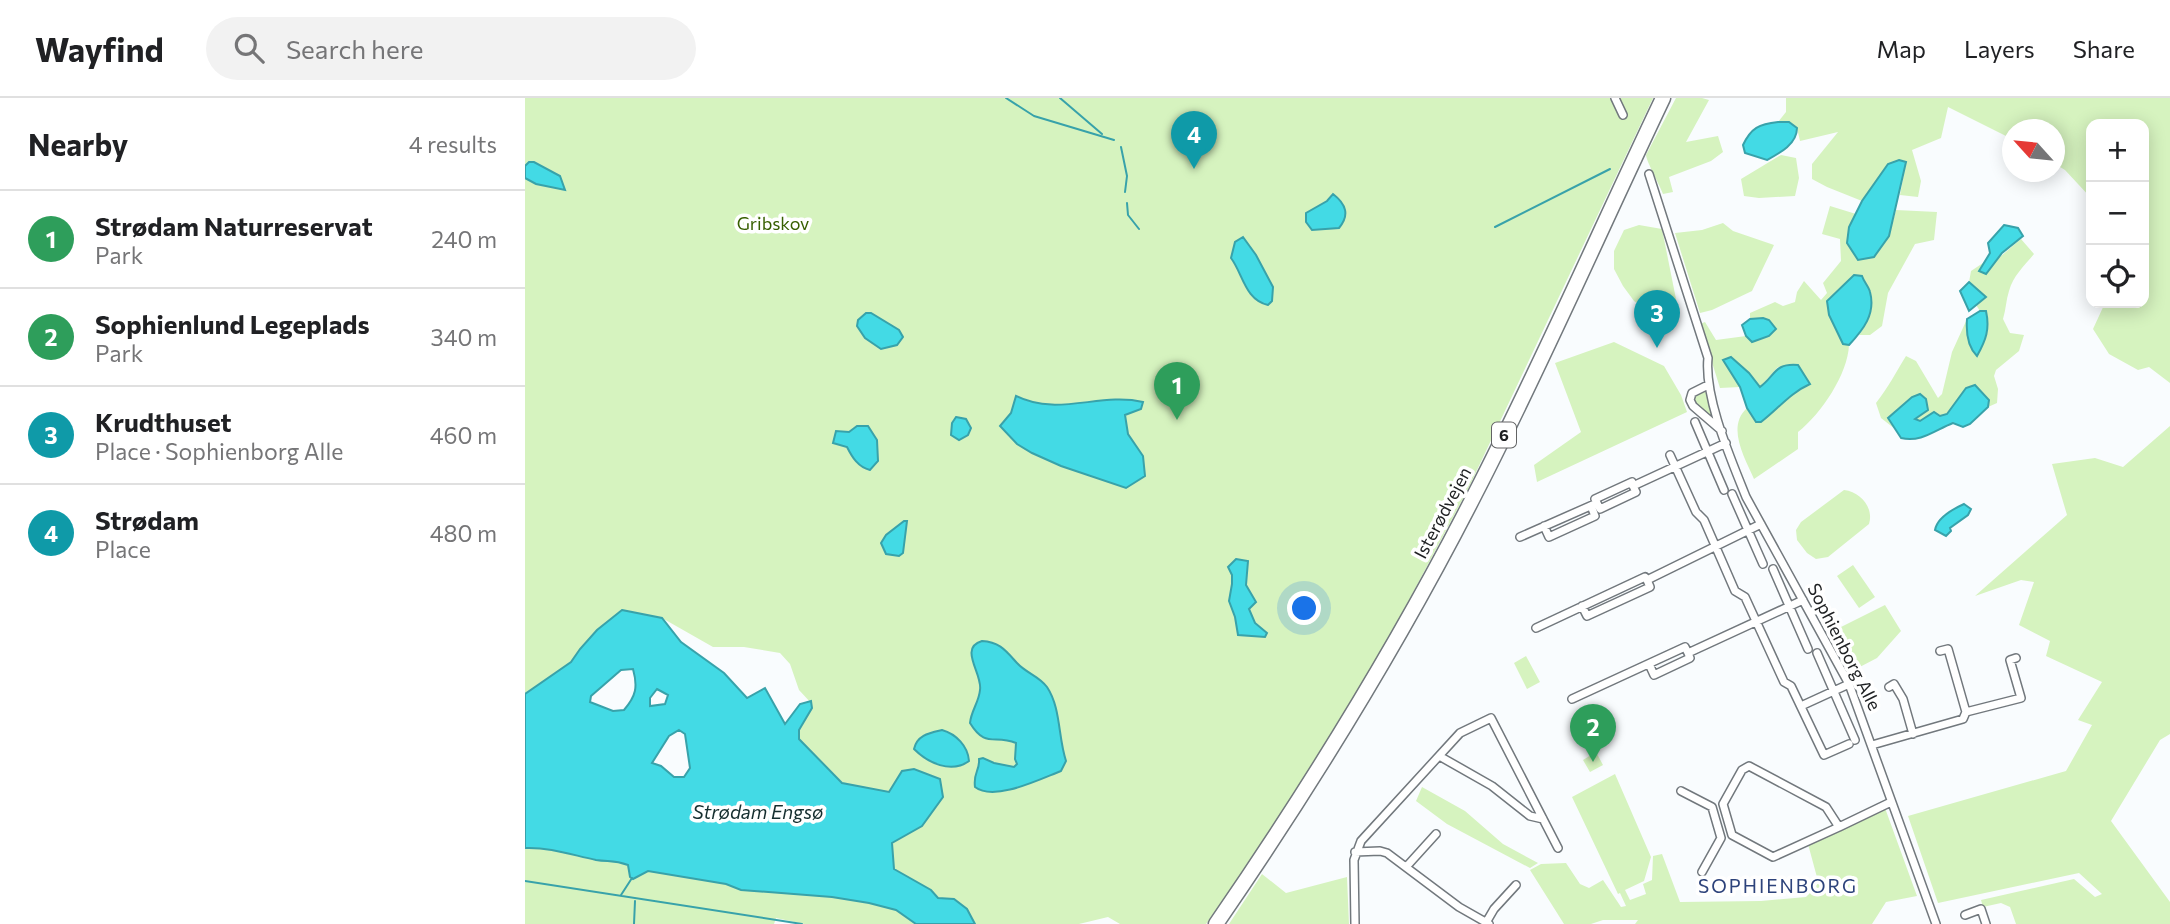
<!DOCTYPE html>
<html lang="en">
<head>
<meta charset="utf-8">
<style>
  :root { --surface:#fff; --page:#f2f2f2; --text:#202124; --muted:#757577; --line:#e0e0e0; --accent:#7c3aed }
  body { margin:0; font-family:Commissioner,sans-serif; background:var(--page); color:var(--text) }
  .controls { position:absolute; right:21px; top:21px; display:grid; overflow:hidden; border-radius:14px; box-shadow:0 4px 18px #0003 }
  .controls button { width:63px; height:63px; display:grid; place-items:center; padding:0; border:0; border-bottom:2px solid var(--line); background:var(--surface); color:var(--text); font:35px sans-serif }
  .compass { position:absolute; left:1477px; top:21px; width:63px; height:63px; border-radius:50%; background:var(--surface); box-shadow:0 4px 18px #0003; rotate:297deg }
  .you { position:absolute; left:780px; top:511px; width:24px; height:24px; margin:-18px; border:5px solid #fff; border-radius:50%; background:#1a73e8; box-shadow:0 0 0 10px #1a73e833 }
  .badge { display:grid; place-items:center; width:46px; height:46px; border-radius:50%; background:var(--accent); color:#fff; font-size:23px; font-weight:700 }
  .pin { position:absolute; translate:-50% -58px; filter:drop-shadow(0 2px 4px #0008) }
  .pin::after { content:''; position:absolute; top:37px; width:24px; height:21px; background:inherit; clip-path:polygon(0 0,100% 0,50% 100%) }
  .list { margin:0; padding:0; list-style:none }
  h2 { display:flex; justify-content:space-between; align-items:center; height:91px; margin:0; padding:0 28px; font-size:30px }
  h2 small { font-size:23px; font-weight:400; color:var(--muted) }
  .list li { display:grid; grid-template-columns:46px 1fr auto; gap:21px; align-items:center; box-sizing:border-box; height:98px; padding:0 28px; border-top:2px solid var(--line) }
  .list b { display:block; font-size:26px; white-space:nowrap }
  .list p { margin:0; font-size:23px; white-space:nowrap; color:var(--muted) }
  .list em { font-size:23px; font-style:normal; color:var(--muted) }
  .icon { flex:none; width:38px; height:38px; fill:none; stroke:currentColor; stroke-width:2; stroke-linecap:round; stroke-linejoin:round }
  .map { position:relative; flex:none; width:1645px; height:826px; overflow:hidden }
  header { display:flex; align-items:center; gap:42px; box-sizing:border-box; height:98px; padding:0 35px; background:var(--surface); border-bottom:2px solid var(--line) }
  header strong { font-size:33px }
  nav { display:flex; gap:38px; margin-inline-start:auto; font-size:24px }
  .search { width:490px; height:63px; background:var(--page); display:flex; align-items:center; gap:18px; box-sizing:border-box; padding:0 24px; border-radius:38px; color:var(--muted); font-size:26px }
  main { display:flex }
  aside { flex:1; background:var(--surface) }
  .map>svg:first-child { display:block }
  .green { fill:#d6f3bf }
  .water { fill:#43dae5; stroke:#38a2aa; stroke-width:2; fill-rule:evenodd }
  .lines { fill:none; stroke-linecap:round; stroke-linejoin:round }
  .stream { stroke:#38a2aa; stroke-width:2 }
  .street-casing { stroke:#72787d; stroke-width:10 }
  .highway-casing { stroke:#72787d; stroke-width:17 }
  .street { stroke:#fff; stroke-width:7 }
  .highway { stroke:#fff; stroke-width:14 }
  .labels { text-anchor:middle; stroke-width:7; stroke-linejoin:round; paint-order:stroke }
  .shield { fill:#fff; stroke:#626364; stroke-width:2 }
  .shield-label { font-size:16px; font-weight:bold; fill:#1e2022 }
  .park-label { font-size:18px; fill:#375f00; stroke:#fff }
  .street-label { font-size:18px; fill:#1e2022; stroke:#fff }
  .water-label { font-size:19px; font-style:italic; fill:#152e2f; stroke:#fff }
  .neighbourhood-label { font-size:19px; letter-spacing:2px; fill:#2d437b; stroke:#fff }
</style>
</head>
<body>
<header>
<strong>Wayfind</strong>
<div class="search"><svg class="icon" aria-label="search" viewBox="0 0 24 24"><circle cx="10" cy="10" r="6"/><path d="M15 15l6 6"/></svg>Search here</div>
<nav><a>Map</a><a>Layers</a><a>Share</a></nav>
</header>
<main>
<aside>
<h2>Nearby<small>4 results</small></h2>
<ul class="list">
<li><span class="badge" style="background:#2e9e5b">1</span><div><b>Strødam Naturreservat</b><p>Park</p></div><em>240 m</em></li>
<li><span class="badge" style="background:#2e9e5b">2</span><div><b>Sophienlund Legeplads</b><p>Park</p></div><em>340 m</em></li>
<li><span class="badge" style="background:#0f9aa8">3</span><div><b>Krudthuset</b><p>Place · Sophienborg Alle</p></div><em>460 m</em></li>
<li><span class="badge" style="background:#0f9aa8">4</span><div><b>Strødam</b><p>Place</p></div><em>480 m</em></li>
</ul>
</aside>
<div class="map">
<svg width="1645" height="826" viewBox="0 0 1645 826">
  <rect width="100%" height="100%" fill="#f9fcfe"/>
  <path class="green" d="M 0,0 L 1128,0 L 943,391 L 857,553 L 806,640 L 721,769 L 681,826 L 595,826 L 583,819 L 554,826 L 450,826 L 442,811 L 413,800 L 406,792 L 369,772 L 367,745 L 397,728 L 418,699 L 377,673 L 364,694 L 318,685 L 274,641 L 273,632 L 287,610 L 287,606 L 274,592 L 265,566 L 255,555 L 219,549 L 188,549 L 137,520 L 97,512 L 55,551 L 46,564 L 0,596 Z
    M 1151,0 L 1177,0 L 1184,2 L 1161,44 L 1193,38 L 1198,54 L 1186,63 L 1144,79 L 1148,94 L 1138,96 C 1134,85 1122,65 1121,57 Z
    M 1261,0 L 1645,0 L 1645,285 L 1624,269 L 1613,272 L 1584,256 L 1568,231 L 1580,205 L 1619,205 L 1619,26 L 1566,26 L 1566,100 L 1540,72 L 1530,66 L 1530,32 L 1488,32 L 1487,41 L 1423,9 L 1416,40 L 1387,52 L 1396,83 L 1393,99 L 1375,97 L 1381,64 L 1363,66 L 1337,103 L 1302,89 L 1287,81 L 1287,66 L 1313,34 L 1275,43 L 1272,30 L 1264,24 L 1253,24 L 1261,14 Z
    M 1256,57 L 1271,60 L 1274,80 L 1270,98 L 1234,100 L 1219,98 L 1216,81 Z
    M 1305,108 L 1331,116 L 1324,129 L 1333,162 L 1349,159 L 1364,138 L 1371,112 L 1412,114 L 1409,142 L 1390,146 L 1363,195 L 1357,228 L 1345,237 L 1334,237 C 1346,222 1351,201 1340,185 L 1318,246 L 1324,247 C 1323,276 1296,316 1273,334 L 1273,351 L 1229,381 C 1220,360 1201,329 1222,310 L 1226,318 L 1253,310 L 1267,295 L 1285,286 L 1273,267 L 1253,269 L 1235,289 L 1224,275 L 1201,267 L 1215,289 L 1195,290 L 1175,226 L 1180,224 L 1191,242 L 1221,238 L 1227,244 L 1231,220 L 1225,221 L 1225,215 L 1250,204 L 1258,208 L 1270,204 L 1272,194 L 1279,183 L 1296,202 L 1302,195 L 1298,185 L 1316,163 L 1315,141 L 1297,136 Z
    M 1198,125 L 1208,133 L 1249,147 L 1227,193 L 1187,212 L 1175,215 L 1150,135 L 1177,132 Z
    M 1114,127 L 1137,131 L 1154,216 L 1136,218 L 1123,212 L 1109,203 L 1098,188 L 1089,171 L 1089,153 L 1099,132 Z
    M 1496,141 L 1509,156 C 1499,168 1488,178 1484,193 C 1481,202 1481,211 1478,221 L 1485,235 L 1499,237 L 1494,253 L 1471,272 L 1469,278 L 1473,291 L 1472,305 L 1463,309 L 1463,302 L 1450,287 L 1422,316 L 1415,318 L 1409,314 L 1395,323 L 1389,321 L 1364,323 L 1370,331 L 1356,320 L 1351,305 C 1363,290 1371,274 1381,258 L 1391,263 L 1413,300 L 1417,296 L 1427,254 L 1442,221 L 1442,230 L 1461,213 L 1455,213 L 1451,207 L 1461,199 L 1444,184 L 1446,173 L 1458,165 L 1454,173 C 1470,165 1481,153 1496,141 Z
    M 1089,244 L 1139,268 L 1156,297 L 1162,314 L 1012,384 L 1009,367 L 1056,334 L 1030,265 Z
    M 1178,293 L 1182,295 L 1191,326 L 1168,302 L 1169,297 Z
    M 1645,328 L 1645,636 L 1635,642 L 1586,723 L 1645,804 L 1645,826 L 1491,826 L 1485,809 L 1476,805 L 1458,809 L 1456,802 L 1549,781 L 1570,799 L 1577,796 L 1554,775 L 1413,805 L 1383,718 L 1541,673 L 1567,627 L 1553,622 L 1577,584 L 1521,558 L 1525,543 L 1494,527 L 1509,484 L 1496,482 L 1450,498 L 1542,417 L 1527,366 L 1570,360 L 1598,369 Z
    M 1319,392 C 1336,394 1349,410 1344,426 L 1303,459 L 1291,461 L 1282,455 L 1272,442 L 1271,432 L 1276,424 Z
    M 1328,467 L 1350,499 L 1334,510 L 1312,478 Z
    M 1360,507 L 1376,533 L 1352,560 L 1329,572 L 1308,533 Z
    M 1001,558 L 1015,584 L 1002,591 L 989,565 Z
    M 1071,654 L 1078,667 L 1065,674 L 1058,662 Z
    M 1090,676 L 1126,759 L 1119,783 L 1100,792 L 1105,802 L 1121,796 L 1118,786 L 1127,782 L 1128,758 L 1137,756 L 1155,804 L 1236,803 L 1281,799 L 1291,788 L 1293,783 L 1283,746 L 1360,710 L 1392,798 L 1361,804 L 1347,826 L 1110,826 L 1113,822 L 1078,822 L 1066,826 L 1039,826 L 1005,772 L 1016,766 L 1041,765 L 1055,786 L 1064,790 L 1078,782 L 1096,809 L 1101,808 L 1095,795 L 1093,796 L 1047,699 Z
    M 897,689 L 940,713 L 978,746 L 1013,765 L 1005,770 L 922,726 L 891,703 Z
    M 0,750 C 25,749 47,757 71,762 C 84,764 88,762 103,767 L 105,778 L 123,773 L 201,786 L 216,792 L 307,799 L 344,805 L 369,811 L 391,826 L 279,826 L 251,820 L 249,826 L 0,826 Z
    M 737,776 L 761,795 L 822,779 L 824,826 L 704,826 Z"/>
  <path class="water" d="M 1253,24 L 1264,24 L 1272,30 C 1272,46 1255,55 1242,62 L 1220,55 L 1218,47 C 1226,30 1234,26 1253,24 Z
    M 1374,62 L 1381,64 L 1364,138 L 1349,159 L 1333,162 L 1322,145 L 1324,129 L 1337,103 L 1363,66 Z
    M 4,64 L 9,64 L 35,78 L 40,92 L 11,86 L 0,80 L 0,68 Z
    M 808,96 C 821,106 825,117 814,130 L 787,132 L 781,124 L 781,115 L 802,103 Z
    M 1479,127 L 1493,130 L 1498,138 L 1477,155 L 1461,176 L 1454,173 L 1465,155 L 1463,145 Z
    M 718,139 L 731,157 L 748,189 L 747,203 L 743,207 C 720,202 718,176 706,160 L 710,144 Z
    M 1329,177 L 1337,178 C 1339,184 1344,189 1345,194 C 1351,216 1338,232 1324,247 L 1318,246 L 1304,217 L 1302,203 Z
    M 1444,184 L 1461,199 L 1444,213 L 1435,193 Z
    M 1455,213 L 1461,213 C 1465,231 1461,242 1452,258 C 1442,248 1441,234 1442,221 Z
    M 341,215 L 346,215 L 374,232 L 378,239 L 372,247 L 356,251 L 340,240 L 332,228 L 333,222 Z
    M 1238,220 L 1244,222 L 1251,231 L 1244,238 L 1227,244 L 1221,238 L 1217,227 L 1225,221 Z
    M 1206,259 L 1224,275 L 1235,289 C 1251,277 1249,265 1273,267 L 1285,286 C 1265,295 1253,311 1236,324 L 1231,324 L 1222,310 L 1215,289 L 1198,262 Z
    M 1450,287 L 1464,302 L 1463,309 L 1445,326 L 1438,329 L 1428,325 C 1410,332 1396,345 1376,340 L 1363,320 L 1387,299 L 1395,296 L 1401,301 L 1403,312 L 1390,321 L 1395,323 L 1409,314 L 1415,318 L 1422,316 L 1441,290 Z
    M 491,298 C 533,319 575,294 618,304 L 616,311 L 600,317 L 603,336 L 618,358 L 620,378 L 601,390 L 536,368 L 507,355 L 492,346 L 475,328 L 486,315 Z
    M 431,319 L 441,321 L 446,330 L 443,337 L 434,342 L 426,337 L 427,325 Z
    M 332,328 L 343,328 L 352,342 L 353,363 L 345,372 C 333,369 327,359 322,349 L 308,345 L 311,333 L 324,334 Z
    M 1439,406 L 1446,411 L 1443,417 L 1425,430 L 1426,433 L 1421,438 L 1410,432 C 1412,420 1428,411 1439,406 Z
    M 379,423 L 382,423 L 378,455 L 374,458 L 361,456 L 356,445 L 361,437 Z
    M 711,461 L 723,463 L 721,487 L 731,504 L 724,511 L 730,525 L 742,535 L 740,539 L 713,537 L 710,519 L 704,503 L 707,486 L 707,477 L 703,469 Z
    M 97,512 L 137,520 L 156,544 L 199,575 L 222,600 L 240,590 L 260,626 L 275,606 L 286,603 L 287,610 L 274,632 L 274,641 L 317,685 L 364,694 L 377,673 L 389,671 L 415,681 L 418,699 L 397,728 L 367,745 L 369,771 L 406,792 L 413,800 L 429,801 L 442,811 L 450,826 L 391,826 L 371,812 L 344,805 L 307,799 L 216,792 L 201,786 L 123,773 L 108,781 L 105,779 L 103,767 C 89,762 84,764 71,762 C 47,757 25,749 0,750 L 0,596 L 46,564 L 55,551 L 72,532 ZM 96,572 L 108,571 C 113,589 111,598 99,612 L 88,613 L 65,604 L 66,598 ZM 132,591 L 143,597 L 140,606 L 125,608 L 125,600 ZM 154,632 L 160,636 L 165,670 L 159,679 L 149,679 L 136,668 L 127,665 L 144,638 Z
    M 457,543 C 475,544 481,553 492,565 C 501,575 514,578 522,589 C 536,610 533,639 541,663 L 536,673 C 515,681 469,704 450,689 C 448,674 455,673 454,661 L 458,660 L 469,665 L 489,669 L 492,666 L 490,661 L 491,645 C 469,636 461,651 445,625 C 446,613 454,604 455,592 C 458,576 433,550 457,543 Z
    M 417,632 C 431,636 443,648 444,663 C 426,676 403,665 389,651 C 392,637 404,635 417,632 Z"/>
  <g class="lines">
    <path class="stream" d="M 481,0 L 509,18 L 589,42
      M 535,0 L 577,36
      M 596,49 L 602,78 L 600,94
      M 602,105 L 603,117 L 614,131
      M 970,129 L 1085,71
      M 0,783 L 277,826
      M 96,797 L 107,780
      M 109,826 L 110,803"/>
    <g class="street-casing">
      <path id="street" d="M 1090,0 L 1098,17
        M 1124,76 L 1183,260 C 1179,300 1206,361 1221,399 L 1324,586 L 1411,826
        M 1183,287 L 1167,295 L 1165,302 L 1168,308 L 1197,333
        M 1170,324 L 1199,392
        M 1145,357 L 1171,414 L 1179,422 L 1210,493 L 1220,499 L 1259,584 L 1266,588 L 1299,657 L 1324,646
        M 1108,388 L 1111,394 L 1075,411 L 1070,401 L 1107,384 L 1108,388 L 1201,345
        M 1207,396 L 1238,466
        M 1019,428 L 1024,439 L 1070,418 L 1066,408
        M 995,439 L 1072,405
        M 1248,471 L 1283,551
        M 1057,508 L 1062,518 L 1125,489 L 1122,482
        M 1011,530 L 1120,479 L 1122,482 L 1236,426
        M 1415,553 L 1423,551 L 1441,614
        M 1292,555 L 1330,642
        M 1124,566 L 1129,577 L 1165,560 L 1163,555
        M 1364,589 L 1369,586 L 1378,601 L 1388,636
        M 1047,601 L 1160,549 L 1163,555 L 1278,502
        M 1276,608 L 1324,586
        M 1347,647 L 1438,621 L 1441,614 L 1496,600 L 1485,562 L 1491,560
        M 916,659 L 967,688 L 1005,718 L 1018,721
        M 1156,693 L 1187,709 L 1196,740 L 1177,774
        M 1314,729 L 1248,759 L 1207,737 L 1198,706 L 1217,672 L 1224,668 L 1301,709 L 1314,729 L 1366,704
        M 830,754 L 855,753 L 862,755 L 934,809 L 964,826
        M 882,768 L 911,736
        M 1440,817 L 1456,811 L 1461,826
        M 962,823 L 969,811 L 991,787
        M 830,826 L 829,762 L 836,743 L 935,635 L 966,620 L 1033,750"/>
    </g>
    <g class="highway-casing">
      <path id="highway" d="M 691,826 C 786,688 874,545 950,396 C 1017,266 1075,132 1138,0"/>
    </g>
    <use href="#street" class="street"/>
    <use href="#highway" class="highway"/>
  </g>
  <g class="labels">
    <rect class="shield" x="967" y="324.5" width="24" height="25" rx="5"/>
    <g class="shield-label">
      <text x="979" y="343">6</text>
    </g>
    <g class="park-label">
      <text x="248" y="132">Gribskov</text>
    </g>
    <g class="street-label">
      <text transform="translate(918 415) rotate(-62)" y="6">Isterødvejen</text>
      <text transform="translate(1319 549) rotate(63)" y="6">Sophienborg Alle</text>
    </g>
    <g class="water-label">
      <text x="233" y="721">Strødam Engsø</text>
    </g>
    <g class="neighbourhood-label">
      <text x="1253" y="795">SOPHIENBORG</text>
    </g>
  </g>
</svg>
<div class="controls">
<button>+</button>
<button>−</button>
<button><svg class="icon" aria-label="locate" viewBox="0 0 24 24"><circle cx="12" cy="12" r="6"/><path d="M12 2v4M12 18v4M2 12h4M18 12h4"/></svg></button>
</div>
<svg class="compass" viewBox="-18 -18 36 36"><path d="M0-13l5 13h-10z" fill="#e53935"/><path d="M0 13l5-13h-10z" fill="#757577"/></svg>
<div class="you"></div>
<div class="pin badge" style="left:652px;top:322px;background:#2e9e5b">1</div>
<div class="pin badge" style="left:1068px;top:664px;background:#2e9e5b">2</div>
<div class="pin badge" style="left:1132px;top:250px;background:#0f9aa8">3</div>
<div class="pin badge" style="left:669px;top:71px;background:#0f9aa8">4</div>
</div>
</main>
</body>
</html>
